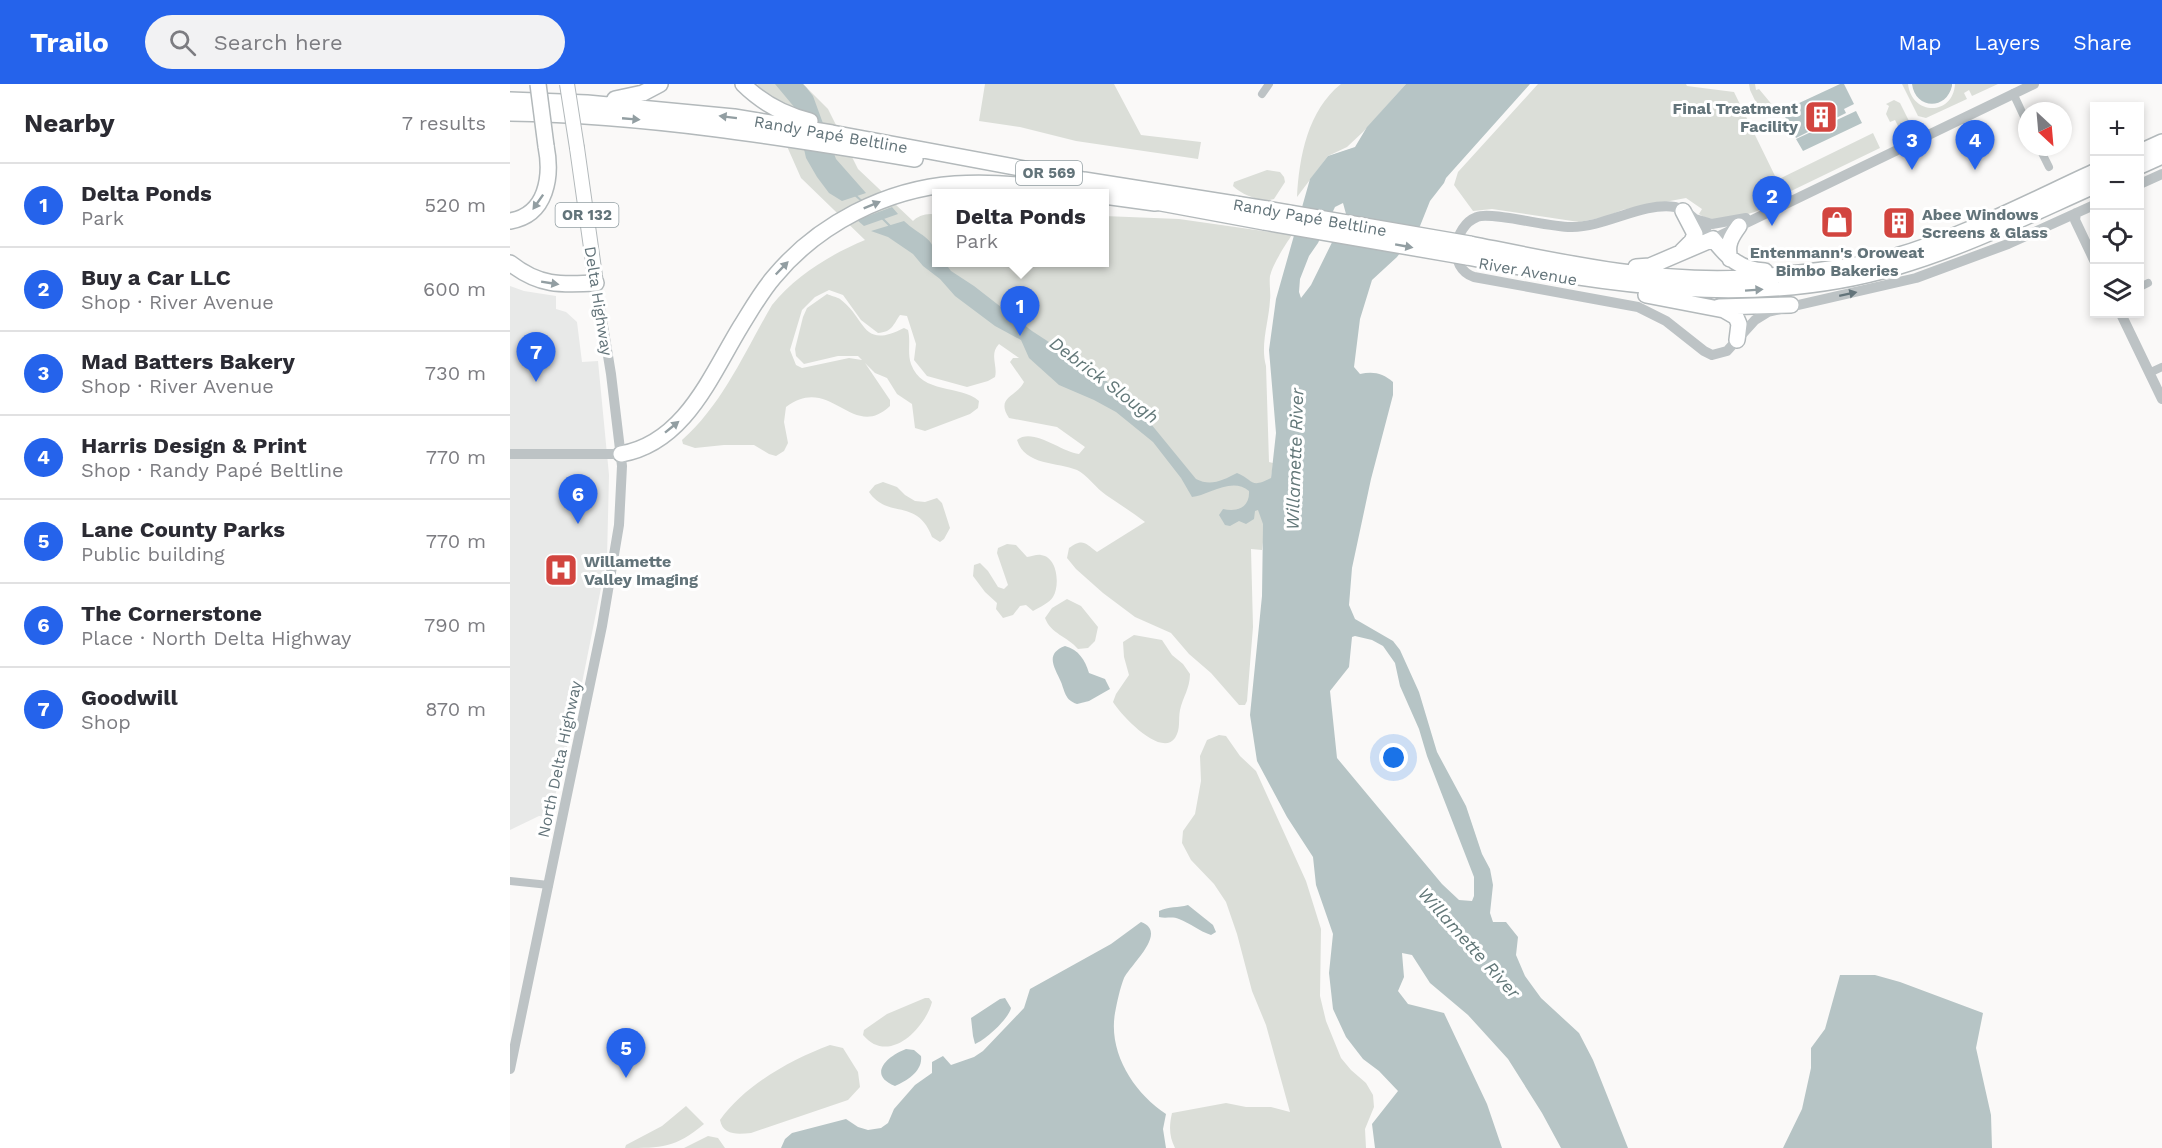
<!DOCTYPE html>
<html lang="en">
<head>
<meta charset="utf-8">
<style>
  :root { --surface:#fff; --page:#f2f2f3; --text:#2b2b33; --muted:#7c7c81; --line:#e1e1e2; --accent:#2563eb }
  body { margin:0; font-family:"Work Sans",sans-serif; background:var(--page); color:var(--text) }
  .controls { position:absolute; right:18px; top:18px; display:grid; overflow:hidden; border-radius:0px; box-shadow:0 3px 9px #0003 }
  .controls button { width:54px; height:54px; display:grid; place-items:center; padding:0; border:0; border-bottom:2px solid var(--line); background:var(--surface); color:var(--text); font:30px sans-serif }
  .compass { position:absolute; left:1508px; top:18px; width:54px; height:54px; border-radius:50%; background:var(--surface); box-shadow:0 3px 9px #0003; rotate:154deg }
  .you { position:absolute; left:884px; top:674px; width:21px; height:21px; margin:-15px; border:4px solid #fff; border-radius:50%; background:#1a73e8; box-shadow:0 0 0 9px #1a73e833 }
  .badge { display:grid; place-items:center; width:39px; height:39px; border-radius:50%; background:var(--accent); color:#fff; font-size:20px; font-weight:700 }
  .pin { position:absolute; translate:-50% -50px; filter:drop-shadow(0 2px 3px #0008) }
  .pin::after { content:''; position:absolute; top:32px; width:21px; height:18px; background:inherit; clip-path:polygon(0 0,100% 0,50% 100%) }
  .popup { position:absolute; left:422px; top:105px; width:177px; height:78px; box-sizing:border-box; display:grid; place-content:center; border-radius:0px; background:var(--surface); filter:drop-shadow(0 2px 4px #0005); font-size:20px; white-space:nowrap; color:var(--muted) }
  .popup b { font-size:22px; color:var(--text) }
  .popup::after { content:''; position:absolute; left:50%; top:100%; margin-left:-12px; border:12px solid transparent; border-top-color:var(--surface) }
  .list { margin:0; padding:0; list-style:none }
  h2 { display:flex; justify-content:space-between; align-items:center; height:78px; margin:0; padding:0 24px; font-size:26px }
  h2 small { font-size:20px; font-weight:400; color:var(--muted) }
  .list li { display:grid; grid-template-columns:39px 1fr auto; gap:18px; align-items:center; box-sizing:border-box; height:84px; padding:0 24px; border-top:2px solid var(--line) }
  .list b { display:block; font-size:22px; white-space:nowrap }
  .list p { margin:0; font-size:20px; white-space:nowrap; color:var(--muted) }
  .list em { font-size:20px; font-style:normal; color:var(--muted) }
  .icon { flex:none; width:33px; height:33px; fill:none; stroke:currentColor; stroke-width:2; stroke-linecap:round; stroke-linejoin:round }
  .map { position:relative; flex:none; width:1652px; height:1064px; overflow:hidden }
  header { display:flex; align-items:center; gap:36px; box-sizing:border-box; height:84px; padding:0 30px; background:var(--accent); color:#fff }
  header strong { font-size:28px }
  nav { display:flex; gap:33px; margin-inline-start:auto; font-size:21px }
  .search { width:420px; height:54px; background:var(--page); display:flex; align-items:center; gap:15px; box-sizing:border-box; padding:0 21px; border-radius:33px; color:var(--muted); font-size:22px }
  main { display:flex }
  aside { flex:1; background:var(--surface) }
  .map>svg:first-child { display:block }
  .built { fill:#e8e9e8 }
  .green { fill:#dbded8 }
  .water { fill:#b6c4c5; fill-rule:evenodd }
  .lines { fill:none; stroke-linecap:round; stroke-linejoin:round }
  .stream { stroke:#b6c4c5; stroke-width:2 }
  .trunk-casing { stroke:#b3b9bb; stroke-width:16 }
  .motorway-casing { stroke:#b3b9bb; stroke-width:18 }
  .minor { stroke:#bdc3c5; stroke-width:8 }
  .tertiary { stroke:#bdc3c5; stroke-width:10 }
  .trunk { stroke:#fff; stroke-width:14 }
  .motorway { stroke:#fff; stroke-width:15 }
  .trunk-bridge-casing { stroke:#b3b9bb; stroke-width:16; stroke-linecap:butt }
  .motorway-bridge-casing { stroke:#b3b9bb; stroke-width:18; stroke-linecap:butt }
  .trunk-bridge { stroke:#fff; stroke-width:14 }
  .motorway-bridge { stroke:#fff; stroke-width:15 }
  .oneway { fill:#929ea2 }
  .oneway2 { fill:#63747a }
  .labels { text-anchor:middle; stroke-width:6; stroke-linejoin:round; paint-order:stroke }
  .shield { fill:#fff; stroke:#929ea2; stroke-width:1.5 }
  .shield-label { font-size:15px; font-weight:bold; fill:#63747a }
  .poi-label { font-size:16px; font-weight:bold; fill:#63747a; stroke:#fff; text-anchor:start }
  .street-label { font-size:16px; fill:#63747a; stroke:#fff }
  .water-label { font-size:18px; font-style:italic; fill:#637879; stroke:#fff }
</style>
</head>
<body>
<header>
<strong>Trailo</strong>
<div class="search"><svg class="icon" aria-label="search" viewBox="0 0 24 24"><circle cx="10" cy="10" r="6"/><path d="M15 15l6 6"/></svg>Search here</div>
<nav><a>Map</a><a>Layers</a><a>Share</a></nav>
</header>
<main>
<aside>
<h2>Nearby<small>7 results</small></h2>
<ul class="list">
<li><span class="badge">1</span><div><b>Delta Ponds</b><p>Park</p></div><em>520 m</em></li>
<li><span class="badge">2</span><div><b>Buy a Car LLC</b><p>Shop · River Avenue</p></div><em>600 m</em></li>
<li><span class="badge">3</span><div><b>Mad Batters Bakery</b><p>Shop · River Avenue</p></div><em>730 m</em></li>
<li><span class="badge">4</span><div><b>Harris Design &amp; Print</b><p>Shop · Randy Papé Beltline</p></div><em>770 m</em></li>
<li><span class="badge">5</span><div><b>Lane County Parks</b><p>Public building</p></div><em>770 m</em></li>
<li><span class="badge">6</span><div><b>The Cornerstone</b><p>Place · North Delta Highway</p></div><em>790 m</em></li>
<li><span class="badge">7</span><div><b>Goodwill</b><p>Shop</p></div><em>870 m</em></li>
</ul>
</aside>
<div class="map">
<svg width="1652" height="1064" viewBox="0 0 1652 1064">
  <rect width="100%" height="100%" fill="#faf9f8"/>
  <path class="built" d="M 0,202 L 14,207 L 46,212 L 46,225 L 56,228 L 67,238 L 72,278 L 88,277 L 99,391 L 97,474 L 70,609 L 40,733 L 29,732 L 0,746 Z"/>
  <path class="green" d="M 247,0 L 293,0 L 318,25 L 348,85 L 403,137 C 407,132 419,128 426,131 L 426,178 L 594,178 L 594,132 L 669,135 L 782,151 C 775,161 763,180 760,192 C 759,200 761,209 760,216 C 759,237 750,261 756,282 L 759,378 L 763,379 L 752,466 L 741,465 L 743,543 L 737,617 L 735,621 L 729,621 L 701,589 L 679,570 L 661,549 L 625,533 L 593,509 L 566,485 L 557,474 L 559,464 C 573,454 575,459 587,468 L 635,438 C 622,428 609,420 596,411 C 587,405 576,390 567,386 C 548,378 515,382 507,356 C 523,343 551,368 569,370 L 575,363 L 547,343 L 499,334 C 485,313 507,313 514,298 L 500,278 L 503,274 L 509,274 L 489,260 C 479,270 488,282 485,293 L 478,297 L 457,303 L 417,292 L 404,276 L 406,260 L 397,232 L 390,231 C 383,241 382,248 368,249 L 351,236 L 333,211 L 319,206 L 305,213 L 292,226 L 280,266 L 286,281 L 292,284 L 339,274 L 352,276 L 348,272 L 328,272 L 294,280 L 286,272 L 285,265 L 293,233 L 297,224 L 317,210 C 321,212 327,213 330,215 C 357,235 351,266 394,244 L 398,246 C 401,258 397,268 401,280 C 412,311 450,300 469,317 L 468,324 L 460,330 L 415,347 L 405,344 L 402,320 L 387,310 L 377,294 L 365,289 L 355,279 L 380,316 L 380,322 C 342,358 321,289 276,323 L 274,338 L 278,359 L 274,367 L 266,372 L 259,370 L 244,361 L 214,361 L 185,364 L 173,360 L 172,356 C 213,320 235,267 262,221 C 285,192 321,170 355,156 L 291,94 L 253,8 Z
    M 475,0 L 604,0 L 631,51 L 691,58 L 688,75 L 566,57 L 510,43 L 469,37 Z
    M 831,0 L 896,0 L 854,47 L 837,63 L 818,72 L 787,113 C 789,73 798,26 831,0 Z
    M 1028,0 L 1176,0 L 1177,2 L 1224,8 L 1267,96 L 1363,49 L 1370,64 L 1279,108 L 1276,115 C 1255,125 1209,145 1189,130 L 1192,125 L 1176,114 L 1112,126 L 1095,133 L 1069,138 L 982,125 L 963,127 L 944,101 L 948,88 Z
    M 1239,0 L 1245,0 L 1246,6 L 1249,5 L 1264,23 L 1254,31 L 1251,29 L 1240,6 Z
    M 1392,0 L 1398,0 C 1402,32 1443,32 1445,0 L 1488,0 L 1462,12 L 1459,6 L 1454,9 L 1457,15 L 1416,34 L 1408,32 Z
    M 1384,16 L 1390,19 L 1402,43 L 1391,48 L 1385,36 L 1380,38 L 1376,30 L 1379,22 L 1376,20 Z
    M 757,86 L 770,88 L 774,93 L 775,98 L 764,115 C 752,119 732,111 723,102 L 724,98 Z
    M 373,398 L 387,403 L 395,411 L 405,417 L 415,418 L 427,414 L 432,419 L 440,444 L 434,455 L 430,458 L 422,453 C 407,413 378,436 359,408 L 365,401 Z
    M 497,460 L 506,461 L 517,473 C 521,473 527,470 531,471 C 548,473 550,502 543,513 C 539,519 530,523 523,527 L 516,521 L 510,522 L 503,531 L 493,534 L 486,525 L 487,519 L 475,508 L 463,492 L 464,481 L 470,479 L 478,487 L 488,503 L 494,505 L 498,501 L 487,469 L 488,464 Z
    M 557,515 L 571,522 L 588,543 L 585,557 L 578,564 L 568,565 C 557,552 541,550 535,534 L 542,524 Z
    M 624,551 L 652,556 L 662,571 L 673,580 L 680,590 C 680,604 673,613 670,626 C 668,636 671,645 665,654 C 651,674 611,631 603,618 L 606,610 L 619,591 L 614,573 L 613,558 Z
    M 709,651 L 716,652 L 730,672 L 746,687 L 796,797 L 811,845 L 810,912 L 816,937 L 831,974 L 841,986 L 856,999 L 863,1011 L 864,1023 L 855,1045 L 856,1064 L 665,1064 C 659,1052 659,1042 662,1029 L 716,1019 L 736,1023 L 761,1023 L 780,1028 L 756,941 L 742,907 L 727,850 L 716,818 L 704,800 L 681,776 L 672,759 L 673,747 L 685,730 L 691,697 L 690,672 L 697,656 Z
    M 415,914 L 419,914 L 422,918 C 415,944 379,982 353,951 L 354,946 L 377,930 Z
    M 320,961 L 333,964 L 348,988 L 350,1003 L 338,1016 L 241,1049 C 228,1050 213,1052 210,1036 C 235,1001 280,976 320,961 Z
    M 176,1022 L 194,1040 C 165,1064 152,1064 115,1064 L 116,1061 L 152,1042 Z
    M 198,1052 L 208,1054 L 215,1064 L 174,1064 Z"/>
  <path class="water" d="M 265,0 L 293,0 L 296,3 L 303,12 L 326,75 L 356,109 L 332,117 L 319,109 L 307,93 L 296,74 L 285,24 Z
    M 896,0 L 1020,0 L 936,94 L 934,99 L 920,117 L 910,142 L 887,173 L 862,196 L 850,235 L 844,283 L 850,290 C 863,287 873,289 883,298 L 883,311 L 861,395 L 842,484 L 839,521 L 845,535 L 883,557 L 890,566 L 909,608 L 927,668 L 956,722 L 972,770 L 980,785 L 983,801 L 980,829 L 983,838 L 996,838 L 1008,853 L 1006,871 L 1015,892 L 1031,914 L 1069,949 L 1083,976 L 1118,1064 L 1051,1064 L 1032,1029 L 998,975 L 958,931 L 920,899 L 902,871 L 892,869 L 894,893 L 888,907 L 898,920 L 934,929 L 977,1020 L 992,1064 L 865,1064 L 862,1040 L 888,1007 L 869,987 L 853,975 L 836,953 L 823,925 L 819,889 L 823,850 L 806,801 L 803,773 L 777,733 L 747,677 L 740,631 L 752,512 L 753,440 L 748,426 L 745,427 L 744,435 L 736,440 L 729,437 L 720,442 L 715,441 L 709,431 L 713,425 C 727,428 740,424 739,407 C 722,392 697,412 682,413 L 671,394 L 643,358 L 606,328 L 584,316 L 549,301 L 519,274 L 511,256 L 485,242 L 445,212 L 430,195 L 413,182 L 403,170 L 378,153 L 361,147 L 394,137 C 411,153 426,153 426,178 L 435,179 L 441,187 L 464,202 L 522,247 L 588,290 L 617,314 L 632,329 L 686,395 C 701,403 713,396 727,389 C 744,396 740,405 761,394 L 766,349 L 759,266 L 766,215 L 800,95 L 818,72 L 845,63 L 857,43 ZM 833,119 L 836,130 L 801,201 L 791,214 L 789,208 L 790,195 L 799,172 L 808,159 L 825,123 ZM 845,552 L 862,556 L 873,562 L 885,579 L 890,602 L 909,645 L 917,672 L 964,793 L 964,812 L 962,817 L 949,816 L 932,800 L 827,674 L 820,607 L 839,583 L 842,553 Z
    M 1330,0 L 1334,0 L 1344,20 L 1334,25 L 1336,29 L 1286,54 L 1272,27 Z
    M 1402,0 L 1442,0 L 1442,2 C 1436,27 1405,25 1402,0 Z
    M 1346,27 L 1352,39 L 1293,67 L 1286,55 Z
    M 382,123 L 388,130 L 354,142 L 347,136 Z
    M 555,562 C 569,566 575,576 579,589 L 595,595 L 600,605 L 579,617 L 567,620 C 555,616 555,608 551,598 C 545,584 534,570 555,562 Z
    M 678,821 L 703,841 L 706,848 L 701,851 C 689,847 680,839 669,835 C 662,832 656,835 649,833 L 649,827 C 659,822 668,824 678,821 Z
    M 631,838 C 659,848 620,881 614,894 C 610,904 607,918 605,929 C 598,969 624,1009 656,1030 L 653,1045 L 656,1064 L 271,1064 L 275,1055 L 282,1049 L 336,1035 L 348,1043 L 358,1046 L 371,1044 L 378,1039 L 384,1025 L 405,1001 L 422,989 L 422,978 L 433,972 L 441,981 L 464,973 L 473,967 L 514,924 L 520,905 L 601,860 Z
    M 1330,891 L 1365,891 L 1390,898 L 1473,929 L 1466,964 L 1481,1031 L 1482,1064 L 1273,1064 L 1292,1025 L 1301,984 L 1301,964 L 1315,945 Z
    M 495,914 L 501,924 C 499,934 476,956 465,960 L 463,952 L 461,934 L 490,915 Z
    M 396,965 L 404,966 L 411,972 C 413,987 397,997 385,1002 C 357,991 377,972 396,965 Z"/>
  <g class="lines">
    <path class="stream" d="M 345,111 L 354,119
      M 372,134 L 381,143"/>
    <g class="trunk-casing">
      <path id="trunk" d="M 67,64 L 86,199"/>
    </g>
    <g class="motorway-casing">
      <path id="motorway" d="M 233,0 C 252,19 275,31 300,37
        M 105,15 L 133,9 L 150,0
        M 0,16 L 77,19 L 224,33 L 322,49 L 574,96 L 757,125
        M 0,29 C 136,31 271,53 405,75
        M 1630,68 L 1652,58
        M 1630,82 L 1652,72
        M 594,112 L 645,119
        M 635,116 L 754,138
        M 0,137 C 37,131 42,92 36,62
        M 960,160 C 1050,178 1142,199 1235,194 C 1256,193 1277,190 1298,188 C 1326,184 1356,181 1383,173 C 1452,153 1519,118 1584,88
        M 1172,167 L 1182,157 L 1185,150 L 1173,127
        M 957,173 C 1099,201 1245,225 1386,183 C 1455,163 1519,131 1584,102
        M 1220,175 C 1216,161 1221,153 1229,142
        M 0,179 C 29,202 50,201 86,199
        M 1126,183 L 1140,182 L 1203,155 C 1217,173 1230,186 1255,187
        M 1136,211 L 1214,226 L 1226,233 L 1229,240 L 1227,256
        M 1209,223 L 1281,221
        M 111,370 C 175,359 201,291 231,242 C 241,226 251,208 264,193 C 308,140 376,105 445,100 C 489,97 534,103 577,110"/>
    </g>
    <path class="minor" d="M 1503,9 L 1517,39
      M 752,10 L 759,0
      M 1529,63 L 1539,83
      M 1630,203 L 1638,199
      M 1639,289 L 1652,283
      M 0,797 L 39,801"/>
    <path class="tertiary" d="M 1524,0 L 1203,155 C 1193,144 1180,126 1165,123 C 1132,118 1096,143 1062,143 C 1041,144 981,127 967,133 C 943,142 937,184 964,193 L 1128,223 L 1156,237 L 1194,267 L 1202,271 L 1217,267 L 1245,236 L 1258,228 L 1406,194 L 1498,160 L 1584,121
      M 1630,100 L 1652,90
      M 1566,129 L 1565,136 L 1584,176
      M 1185,135 L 1202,140 L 1236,134
      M 1611,230 L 1652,315
      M 0,370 L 111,370
      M 0,985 L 92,542 L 109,441 L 112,382 L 101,290 L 86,199"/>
    <use href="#trunk" class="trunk"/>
    <use href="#motorway" class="motorway"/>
    <g class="trunk-bridge-casing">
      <path id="trunk-bridge" d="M 57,0 L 67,64"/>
    </g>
    <g class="motorway-bridge-casing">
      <path id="motorway-bridge" d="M 28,0 L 36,62
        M 757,125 L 960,160
        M 754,138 L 957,173"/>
    </g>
    <use href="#trunk-bridge" class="trunk-bridge"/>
    <use href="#motorway-bridge" class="motorway-bridge"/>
  </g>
  <defs><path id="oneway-solid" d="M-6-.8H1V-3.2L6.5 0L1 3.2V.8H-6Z" transform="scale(1.5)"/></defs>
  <g class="oneway">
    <use href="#oneway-solid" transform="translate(218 33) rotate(-173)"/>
    <use href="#oneway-solid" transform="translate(121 35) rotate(5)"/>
    <use href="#oneway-solid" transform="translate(28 118) rotate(125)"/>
    <use href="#oneway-solid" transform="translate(362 121) rotate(-22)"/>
    <use href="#oneway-solid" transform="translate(894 162) rotate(10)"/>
    <use href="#oneway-solid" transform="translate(272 184) rotate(-46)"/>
    <use href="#oneway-solid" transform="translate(40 199) rotate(9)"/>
    <use href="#oneway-solid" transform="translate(1244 206) rotate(-4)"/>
    <use href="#oneway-solid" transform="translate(162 343) rotate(-39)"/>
  </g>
  <use class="oneway2" href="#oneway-solid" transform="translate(1338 210) rotate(-12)"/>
  <defs>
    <g id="building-square" transform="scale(1.725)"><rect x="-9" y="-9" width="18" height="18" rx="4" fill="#d2453f" stroke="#fff"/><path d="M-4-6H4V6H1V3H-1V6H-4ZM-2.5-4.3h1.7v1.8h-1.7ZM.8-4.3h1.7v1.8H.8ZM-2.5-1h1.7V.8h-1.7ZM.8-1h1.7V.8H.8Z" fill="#fff"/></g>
    <g id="shop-square" transform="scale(1.725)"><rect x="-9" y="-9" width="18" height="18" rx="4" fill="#d2453f" stroke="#fff"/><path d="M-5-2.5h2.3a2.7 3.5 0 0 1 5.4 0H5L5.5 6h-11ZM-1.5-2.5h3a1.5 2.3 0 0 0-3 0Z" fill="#fff"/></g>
    <g id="hospital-square" transform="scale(1.725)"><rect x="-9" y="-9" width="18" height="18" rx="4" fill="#d2453f" stroke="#fff"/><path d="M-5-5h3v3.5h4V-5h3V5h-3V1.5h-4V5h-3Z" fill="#fff"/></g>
  </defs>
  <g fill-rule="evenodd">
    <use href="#building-square" x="1311" y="33"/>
    <use href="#shop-square" x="1327" y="138"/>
    <use href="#building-square" x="1389" y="139"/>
    <use href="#hospital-square" x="51" y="486"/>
  </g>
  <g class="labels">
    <g class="shield">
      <rect x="506" y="77" width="66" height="24" rx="4.5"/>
      <rect x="45.5" y="119" width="63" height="24" rx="4.5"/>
    </g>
    <g class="shield-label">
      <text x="539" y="94">OR 569</text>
      <text x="77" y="136">OR 132</text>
    </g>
    <g class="poi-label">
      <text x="1288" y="30" text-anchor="end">Final Treatment<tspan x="1288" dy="18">Facility</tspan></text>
      <text x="1412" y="136">Abee Windows<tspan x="1412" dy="18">Screens &amp; Glass</tspan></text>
      <text x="1327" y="174" text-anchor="middle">Entenmann's Oroweat<tspan x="1327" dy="18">Bimbo Bakeries</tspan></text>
      <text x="74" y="483">Willamette<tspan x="74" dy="18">Valley Imaging</tspan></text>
    </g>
    <g class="street-label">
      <text transform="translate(321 50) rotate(10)" y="6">Randy Papé Beltline</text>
      <text transform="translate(800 133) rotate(10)" y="6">Randy Papé Beltline</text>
      <text transform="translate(1018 187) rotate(10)" y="6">River Avenue</text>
      <text transform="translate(89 217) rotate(81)" y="6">Delta Highway</text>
      <text transform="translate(49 675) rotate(-78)" y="6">North Delta Highway</text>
    </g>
    <g class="water-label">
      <text transform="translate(594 296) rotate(37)" y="6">Debrick Slough</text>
      <text transform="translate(785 375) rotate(-88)" y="6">Willamette River</text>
      <text transform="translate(959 859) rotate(48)" y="6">Willamette River</text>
    </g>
  </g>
</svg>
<div class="controls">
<button>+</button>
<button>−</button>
<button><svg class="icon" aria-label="locate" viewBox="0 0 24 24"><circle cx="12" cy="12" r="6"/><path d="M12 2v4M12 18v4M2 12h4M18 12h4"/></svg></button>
<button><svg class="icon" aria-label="layers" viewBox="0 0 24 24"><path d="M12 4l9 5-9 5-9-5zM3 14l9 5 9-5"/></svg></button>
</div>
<svg class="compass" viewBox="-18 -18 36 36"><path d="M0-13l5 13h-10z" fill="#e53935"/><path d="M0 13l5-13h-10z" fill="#7c7c81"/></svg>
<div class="you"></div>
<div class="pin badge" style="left:510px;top:252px">1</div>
<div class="popup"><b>Delta Ponds</b>Park</div>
<div class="pin badge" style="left:1262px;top:142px">2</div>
<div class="pin badge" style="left:1402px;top:86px">3</div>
<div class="pin badge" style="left:1465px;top:86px">4</div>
<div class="pin badge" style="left:116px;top:994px">5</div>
<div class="pin badge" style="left:68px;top:440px">6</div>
<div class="pin badge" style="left:26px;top:298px">7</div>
</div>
</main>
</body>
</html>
